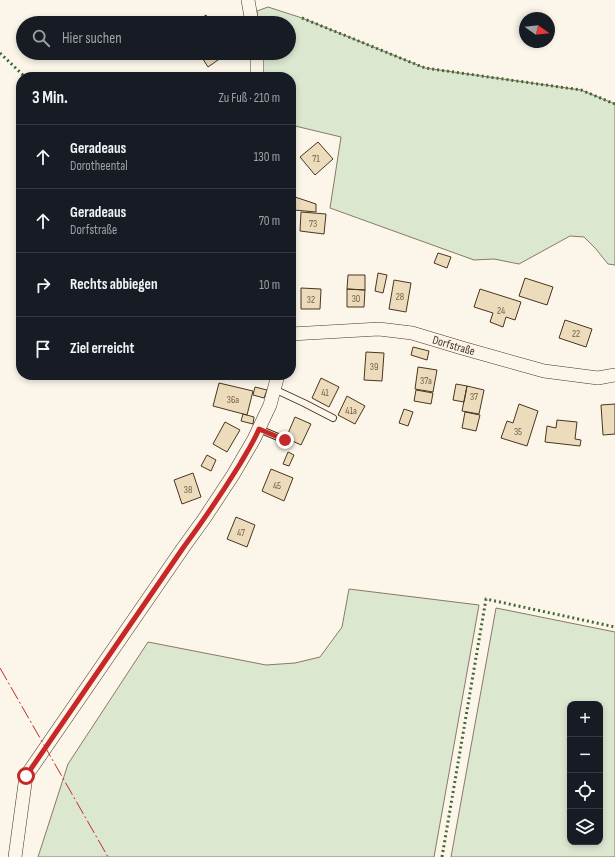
<!DOCTYPE html>
<html lang="de">
<head>
<meta charset="utf-8">
<style>
  :root { --surface:#171b24; --page:#20242c; --text:#f1f3f6; --muted:#9ea1a6; --line:#363941 }
  body { margin:0; font-family:"Sofia Sans Condensed",sans-serif; background:var(--page); color:var(--text) }
  .controls { position:absolute; right:12px; bottom:12px; display:grid; overflow:hidden; border-radius:8px; box-shadow:0 2px 6px #0003 }
  .controls button { width:36px; height:36px; display:grid; place-items:center; padding:0; border:0; border-bottom:1px solid var(--line); background:var(--surface); color:var(--text); font:20px sans-serif }
  .compass { position:absolute; left:519px; top:12px; width:36px; height:36px; border-radius:50%; background:var(--surface); box-shadow:0 2px 6px #0003; rotate:104deg }
  .stop { position:absolute; width:12px; height:12px; margin:-9px; border:3px solid #c62828; border-radius:50%; background:#fff }
  .stop.end { background:#c62828; border-color:#fff; box-shadow:0 1px 4px #0008 }
  .list { margin:0; padding:0; list-style:none }
  h2 { display:flex; justify-content:space-between; align-items:center; height:52px; margin:0; padding:0 16px; font-size:17px }
  h2 small { font-size:13px; font-weight:400; color:var(--muted) }
  .list li { display:grid; grid-template-columns:26px 1fr auto; gap:12px; align-items:center; box-sizing:border-box; height:64px; padding:0 16px; border-top:1px solid var(--line) }
  .list b { display:block; font-size:15px; white-space:nowrap }
  .list p { margin:0; font-size:13px; white-space:nowrap; color:var(--muted) }
  .list em { font-size:13px; font-style:normal; color:var(--muted) }
  .icon { flex:none; width:22px; height:22px; fill:none; stroke:currentColor; stroke-width:2; stroke-linecap:round; stroke-linejoin:round }
  .map { position:relative; flex:none; width:615px; height:857px; overflow:hidden }
  .search { position:absolute; background:var(--surface); box-shadow:0 2px 6px #0003; left:16px; top:16px; width:280px; height:44px; display:flex; align-items:center; gap:10px; box-sizing:border-box; padding:0 14px; border-radius:22px; color:var(--muted); font-size:15px }
  .panel { position:absolute; background:var(--surface); box-shadow:0 2px 6px #0003; left:16px; top:72px; width:280px; height:308px; border-radius:16px }
  .map>svg:first-child { display:block }
  .green { fill:#dce7d0; stroke:#887966; fill-rule:evenodd }
  .building { fill:#ecdcbc; stroke:#4a3520 }
  .lines { fill:none; stroke-linecap:round; stroke-linejoin:round }
  .lane-casing { stroke:#4a3520; stroke-width:8 }
  .street-casing { stroke:#4a3520; stroke-width:14 }
  .lane { stroke:#fbf6e9; stroke-width:6 }
  .street { stroke:#fbf6e9; stroke-width:13 }
  .hedge { stroke:#436837; stroke-width:3; stroke-dasharray:2 3; stroke-linecap:butt }
  .power { stroke:#c62828; stroke-width:1; stroke-dasharray:14 3 2 3; stroke-linecap:butt }
  .route { stroke:#c62828; stroke-width:5 }
  .labels { text-anchor:middle; stroke-width:3; stroke-linejoin:round; paint-order:stroke }
  .number-label { font-size:10px; fill:#725f47 }
  .street-label { font-size:12px; fill:#4a3520; stroke:#fbf6e9 }
</style>
</head>
<body>
<div class="map">
<svg width="615" height="857" viewBox="0 0 615 857">
  <rect width="100%" height="100%" fill="#fbf6e9"/>
  <path class="green" d="M 268,7 L 302,18 L 425,68 L 581,90 L 615,104 L 615,265 L 608,264 L 596,249 L 584,237 L 570,236 L 519,264 L 494,259 L 474,260 L 330,208 L 341,137 L 291,125 L 291,77 L 261,77 L 259,53 L 289,53 L 289,23 L 258,23 L 257,11 Z
    M 349,589 L 479,605 L 434,857 L 38,857 L 68,764 L 148,642 L 266,665 L 295,663 L 320,657 L 342,627 Z
    M 496,608 L 615,632 L 615,857 L 451,857 ZM 570,704 L 600,704 L 600,842 L 570,842 Z"/>
  <path class="building" d="M 206,15 L 211,23 L 194,23 Z
    M 199,53 L 228,53 L 208,67 Z
    M 318,142 L 333,159 L 315,175 L 300,157 Z
    M 295,197 L 316,204 L 316,212 L 294,210 Z
    M 301,212 L 326,214 L 324,234 L 300,231 Z
    M 438,253 L 451,257 L 447,268 L 434,263 Z
    M 378,273 L 387,275 L 383,293 L 375,291 Z
    M 348,275 L 365,275 L 365,290 L 347,289 Z
    M 525,278 L 553,287 L 547,305 L 519,296 Z
    M 394,280 L 411,283 L 406,312 L 389,309 Z
    M 301,288 L 321,289 L 320,309 L 301,309 Z
    M 347,289 L 365,290 L 364,307 L 347,307 Z
    M 480,289 L 521,302 L 515,320 L 506,317 L 503,327 L 490,322 L 493,313 L 474,307 Z
    M 565,320 L 592,329 L 586,347 L 559,338 Z
    M 413,347 L 429,351 L 427,360 L 411,355 Z
    M 366,352 L 384,353 L 382,381 L 364,380 Z
    M 418,367 L 437,370 L 433,392 L 415,389 Z
    M 321,378 L 339,387 L 329,407 L 312,398 Z
    M 219,383 L 253,391 L 247,415 L 213,406 Z
    M 456,384 L 467,386 L 464,402 L 453,400 Z
    M 467,386 L 484,390 L 479,414 L 462,411 Z
    M 255,387 L 267,390 L 264,398 L 253,395 Z
    M 416,390 L 433,393 L 431,404 L 414,401 Z
    M 347,396 L 365,406 L 355,424 L 338,415 Z
    M 519,404 L 538,411 L 527,446 L 501,438 L 507,421 L 513,423 Z
    M 615,404 L 615,434 L 603,435 L 601,405 Z
    M 404,409 L 413,412 L 408,426 L 399,423 Z
    M 465,412 L 480,415 L 476,431 L 462,428 Z
    M 243,414 L 254,417 L 253,424 L 241,421 Z
    M 295,417 L 311,424 L 301,445 L 286,438 Z
    M 557,420 L 577,422 L 575,439 L 581,440 L 580,446 L 545,442 L 547,426 L 556,428 Z
    M 225,422 L 240,430 L 227,452 L 213,444 Z
    M 288,452 L 294,455 L 289,466 L 283,464 Z
    M 207,455 L 216,460 L 211,471 L 201,466 Z
    M 271,469 L 293,478 L 284,501 L 262,491 Z
    M 193,473 L 201,497 L 182,504 L 174,480 Z
    M 236,517 L 255,525 L 247,547 L 227,539 Z"/>
  <g class="lines">
    <g class="lane-casing">
      <path id="lane" d="M 274,389 L 304,403 L 333,418
        M 259,429 L 285,440"/>
    </g>
    <g class="street-casing">
      <g id="street">
        <path d="M 248,0 L 252,23"/>
        <path d="M 257,77 L 257,53"/>
        <path id="s1" d="M 291,334 L 379,329 L 412,333 L 462,348 L 544,371 L 598,378 L 615,375"/>
        <path d="M 15,857 L 26,776 L 183,548 L 204,519 L 233,475 L 254,439 L 270,405 L 278,375"/>
      </g>
    </g>
    <use href="#lane" class="lane"/>
    <use href="#street" class="street"/>
    <path class="hedge" d="M 302,18 L 425,68 L 581,90 L 615,104
      M 0,53 L 25,77
      M 442,857 L 486,599 L 615,627"/>
    <path class="power" d="M 0,668 L 108,857"/>
  </g>
  <g class="lines">
    <path class="route" d="M 26,776 L 183,548 C 203,521 222,493 240,464 C 247,452 254,441 259,429 L 285,440"/>
  </g>
  <g class="labels">
    <g class="number-label">
      <text x="316" y="162">71</text>
      <text x="313" y="227">73</text>
      <text x="400" y="300">28</text>
      <text x="356" y="302">30</text>
      <text x="311" y="303">32</text>
      <text x="501" y="314">24</text>
      <text x="576" y="337">22</text>
      <text x="374" y="370">39</text>
      <text x="426" y="384">37a</text>
      <text x="325" y="396">41</text>
      <text x="474" y="400">37</text>
      <text x="233" y="403">36a</text>
      <text x="351" y="414">41a</text>
      <text x="518" y="435">35</text>
      <text x="277" y="489">45</text>
      <text x="188" y="493">38</text>
      <text x="241" y="536">47</text>
    </g>
    <g class="street-label">
      <text dy="4" stroke="none"><textPath href="#s1" startOffset="165">Dorfstraße</textPath></text>
    </g>
  </g>
</svg>
<div class="controls">
<button>+</button>
<button>−</button>
<button><svg class="icon" aria-label="locate" viewBox="0 0 24 24"><circle cx="12" cy="12" r="6"/><path d="M12 2v4M12 18v4M2 12h4M18 12h4"/></svg></button>
<button><svg class="icon" aria-label="layers" viewBox="0 0 24 24"><path d="M12 4l9 5-9 5-9-5zM3 14l9 5 9-5"/></svg></button>
</div>
<svg class="compass" viewBox="-18 -18 36 36"><path d="M0-13l5 13h-10z" fill="#e53935"/><path d="M0 13l5-13h-10z" fill="#9ea1a6"/></svg>
<div class="stop" style="left:26px;top:776px"></div>
<div class="stop end" style="left:285px;top:440px"></div>
<div class="search"><svg class="icon" aria-label="search" viewBox="0 0 24 24"><circle cx="10" cy="10" r="6"/><path d="M15 15l6 6"/></svg>Hier suchen</div>
<section class="panel">
<h2>3 Min.<small>Zu Fuß · 210 m</small></h2>
<ul class="list">
<li><svg class="icon" aria-label="ahead" viewBox="0 0 24 24"><path d="M12 20V5M6 11l6-6 6 6"/></svg><div><b>Geradeaus</b><p>Dorotheental</p></div><em>130 m</em></li>
<li><svg class="icon" aria-label="ahead" viewBox="0 0 24 24"><path d="M12 20V5M6 11l6-6 6 6"/></svg><div><b>Geradeaus</b><p>Dorfstraße</p></div><em>70 m</em></li>
<li><svg class="icon" aria-label="right" viewBox="0 0 24 24"><path d="M7 20v-9h11M14 6l5 5-5 5"/></svg><div><b>Rechts abbiegen</b></div><em>10 m</em></li>
<li><svg class="icon" aria-label="arrive" viewBox="0 0 24 24"><path d="M6 21V4h12l-3 4 3 4H6"/></svg><div><b>Ziel erreicht</b></div></li>
</ul>
</section>
</div>
</body>
</html>
